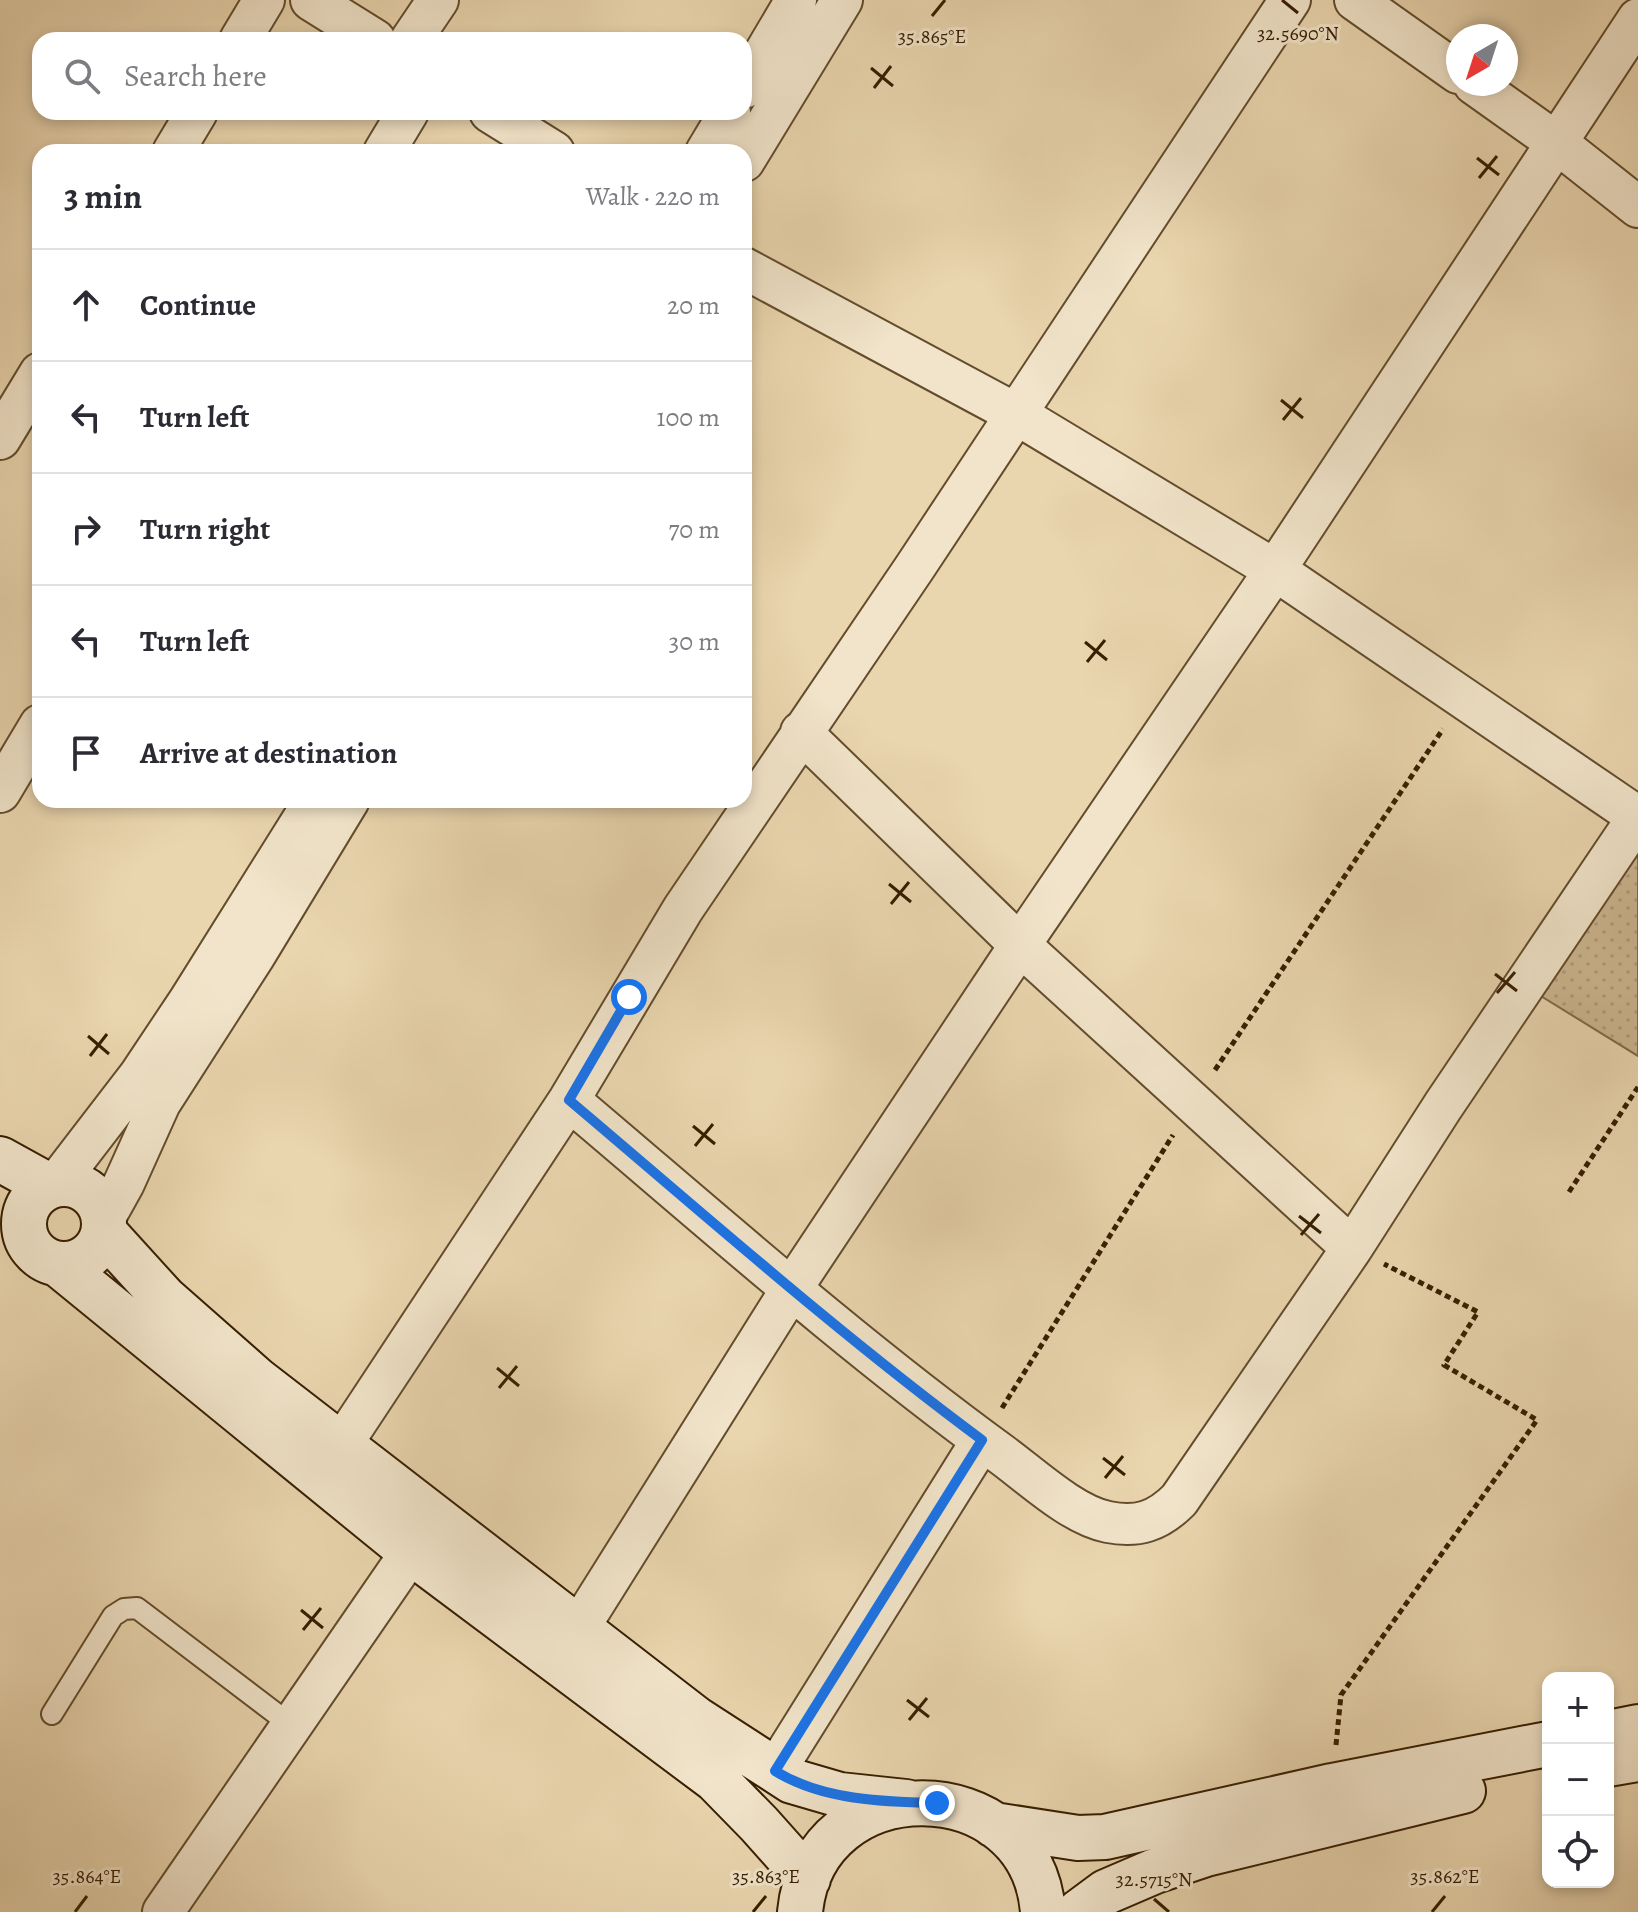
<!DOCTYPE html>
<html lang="en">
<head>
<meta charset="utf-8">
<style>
  :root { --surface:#fff; --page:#f7f7f7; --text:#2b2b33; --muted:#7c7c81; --line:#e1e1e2 }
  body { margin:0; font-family:Alegreya,serif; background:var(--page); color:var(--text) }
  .controls { position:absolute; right:24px; bottom:24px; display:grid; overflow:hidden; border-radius:16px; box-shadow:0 4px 12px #0003 }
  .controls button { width:72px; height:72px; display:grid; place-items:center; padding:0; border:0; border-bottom:2px solid var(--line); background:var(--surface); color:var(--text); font:40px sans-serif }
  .compass { position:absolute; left:1446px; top:24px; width:72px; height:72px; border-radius:50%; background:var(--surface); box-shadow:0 4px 12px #0003; rotate:219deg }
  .stop { position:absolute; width:24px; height:24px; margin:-18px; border:6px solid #1a73e8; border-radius:50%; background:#fff }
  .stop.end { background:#1a73e8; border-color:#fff; box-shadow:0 2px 8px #0008 }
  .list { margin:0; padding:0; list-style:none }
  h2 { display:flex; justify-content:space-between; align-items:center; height:104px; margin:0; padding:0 32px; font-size:34px }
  h2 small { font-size:26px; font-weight:400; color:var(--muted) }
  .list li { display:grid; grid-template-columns:52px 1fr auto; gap:24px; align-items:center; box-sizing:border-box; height:112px; padding:0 32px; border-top:2px solid var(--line) }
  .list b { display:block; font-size:30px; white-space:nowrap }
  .list em { font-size:26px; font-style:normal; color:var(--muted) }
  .icon { flex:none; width:44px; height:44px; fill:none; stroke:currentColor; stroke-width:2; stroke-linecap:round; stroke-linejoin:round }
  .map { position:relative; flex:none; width:1638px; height:1912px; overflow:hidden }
  .search { position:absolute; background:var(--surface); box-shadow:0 4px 12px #0003; left:32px; top:32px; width:720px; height:88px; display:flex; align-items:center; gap:20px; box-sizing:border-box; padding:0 28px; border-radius:24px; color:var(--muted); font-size:30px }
  .panel { position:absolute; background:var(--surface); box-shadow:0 4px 12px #0003; left:32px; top:144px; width:720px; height:664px; border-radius:24px }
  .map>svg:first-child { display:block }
  .park { fill:url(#park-dots); stroke:#806a48; stroke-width:2 }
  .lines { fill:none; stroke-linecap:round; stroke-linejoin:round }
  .lane-casing { stroke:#634c2c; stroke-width:24 }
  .street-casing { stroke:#634c2c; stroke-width:44 }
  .secondary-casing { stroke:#361e00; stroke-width:48 }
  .path { stroke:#361e00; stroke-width:5; stroke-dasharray:6 4; stroke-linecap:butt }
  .lane { stroke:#f1e4ca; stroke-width:20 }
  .street { stroke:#f1e4ca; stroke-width:40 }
  .secondary { stroke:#f1e4ca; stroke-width:44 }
  .route { stroke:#1a73e8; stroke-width:10 }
  .ticks { fill:none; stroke:#361e00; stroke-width:3 }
  .ticks-label { font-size:20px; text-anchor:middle; fill:#361e00; stroke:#f1e4ca; stroke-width:6; stroke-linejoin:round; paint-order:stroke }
</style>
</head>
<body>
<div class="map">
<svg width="1638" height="1912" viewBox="0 0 1638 1912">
  <defs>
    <pattern id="park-dots" width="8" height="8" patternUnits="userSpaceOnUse" patternTransform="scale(2)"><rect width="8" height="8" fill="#cbb690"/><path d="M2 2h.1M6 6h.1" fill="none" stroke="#af9c7a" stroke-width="1.8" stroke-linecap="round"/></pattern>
  </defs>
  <rect width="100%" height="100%" fill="#e9d5ae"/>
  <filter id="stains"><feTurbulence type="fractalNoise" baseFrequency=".0025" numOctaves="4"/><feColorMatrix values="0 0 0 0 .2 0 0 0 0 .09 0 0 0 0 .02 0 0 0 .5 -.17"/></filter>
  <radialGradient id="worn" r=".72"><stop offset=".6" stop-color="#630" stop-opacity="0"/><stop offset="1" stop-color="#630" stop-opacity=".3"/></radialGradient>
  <path class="park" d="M 1638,817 L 1638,1056 L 1523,985 Z"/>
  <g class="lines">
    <g class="lane-casing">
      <path id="lane" d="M 52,1714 L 113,1616 L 124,1609 L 137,1608 L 291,1725"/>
    </g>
    <g class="street-casing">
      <path id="street" d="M 311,0 L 375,40
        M 1355,0 L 1458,73
        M 240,40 L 264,0
        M 411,40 L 438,0
        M 1474,84 L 1557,143 L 1638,207
        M 744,88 L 796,0
        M 490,112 L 554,152
        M 173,152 L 197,112
        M 384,152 L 408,112
        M 706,152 L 730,112
        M 744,161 L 842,0
        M 744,268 L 1016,414 L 1275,570 L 1638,817
        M 0,439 L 40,373
        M 801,732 L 1020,945 L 1352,1248
        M 0,792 L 40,725
        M 569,1100 C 711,1220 850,1344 1001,1454 C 1030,1475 1072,1515 1108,1522 C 1138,1528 1158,1521 1179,1500 L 1352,1248 L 1443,1106 L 1638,817
        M 56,1184 L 139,1076 L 189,1001 L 315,800
        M 104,1219 L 124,1183 L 160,1103 L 255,955 L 349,800
        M 342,1444 L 569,1100 L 683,909 L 915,567 L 1290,0
        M 578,1629 L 792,1288 L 1020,945 L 1275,570 L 1638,19
        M 775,1771 L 982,1440
        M 163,1912 L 411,1552"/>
    </g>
    <g class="secondary-casing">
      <path id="secondary" d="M 0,1159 L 49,1186
        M24 1224a40 40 0 1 1 80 0a40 40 0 1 1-80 0Z
        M 104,1232 L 164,1298 L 257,1380 L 696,1719 L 792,1781 L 840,1795 L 906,1802
        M 58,1264 L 411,1552 L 716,1780 L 759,1824 L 808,1879
        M 1608,1733 L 1638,1727
        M 1608,1764 L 1638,1759
        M 994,1825 L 1078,1838 L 1105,1837 L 1332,1786 L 1548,1744
        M 800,1912 C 814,1766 1032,1768 1043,1912
        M 1079,1912 L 1106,1892 L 1155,1871 L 1206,1854 L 1463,1791"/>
    </g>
    <path class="path" d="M 1215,1070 L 1443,729
      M 1569,1192 L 1638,1087
      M 1002,1408 L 1173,1135
      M 1336,1745 L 1341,1695 L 1537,1420 L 1444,1365 L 1478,1312 L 1384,1264"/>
    <use href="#lane" class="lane"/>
    <use href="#street" class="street"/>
    <use href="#secondary" class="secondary"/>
  </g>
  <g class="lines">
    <path class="route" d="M 629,997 L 569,1100 C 705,1215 839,1334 982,1440 L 775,1771 C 822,1800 883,1802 937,1803"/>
  </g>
  <path class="ticks" d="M 1282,0 L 1298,13M 932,16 L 945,0M 871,68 L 893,86M 874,88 L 891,66M 1477,158 L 1499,175M 1479,178 L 1497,156M 1281,400 L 1303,418M 1283,420 L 1301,398M 1085,642 L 1107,660M 1087,662 L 1105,640M 889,884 L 911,902M 891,904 L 909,882M 1495,974 L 1517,991M 1497,993 L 1515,972M 88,1036 L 109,1054M 90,1056 L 107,1034M 693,1126 L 715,1144M 695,1146 L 713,1124M 1299,1216 L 1321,1233M 1301,1235 L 1319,1214M 497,1368 L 519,1386M 499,1388 L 517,1366M 1103,1458 L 1125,1475M 1105,1478 L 1123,1456M 301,1610 L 323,1628M 303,1630 L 321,1608M 907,1700 L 929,1717M 909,1720 L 927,1698M 1154,1899 L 1169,1912M 75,1912 L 87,1896M 753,1912 L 766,1896M 1432,1912 L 1445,1896"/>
  <g class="ticks-label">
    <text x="1298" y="40">32.5690°N</text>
    <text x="932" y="43">35.865°E</text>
    <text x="87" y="1883">35.864°E</text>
    <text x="766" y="1883">35.863°E</text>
    <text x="1445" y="1883">35.862°E</text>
    <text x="1154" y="1886">32.5715°N</text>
  </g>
  <rect width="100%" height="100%" filter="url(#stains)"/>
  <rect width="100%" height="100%" fill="url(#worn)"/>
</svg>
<div class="controls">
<button>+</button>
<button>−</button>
<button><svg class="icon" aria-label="locate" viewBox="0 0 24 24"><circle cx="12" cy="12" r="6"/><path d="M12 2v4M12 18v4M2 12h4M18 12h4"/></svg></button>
</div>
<svg class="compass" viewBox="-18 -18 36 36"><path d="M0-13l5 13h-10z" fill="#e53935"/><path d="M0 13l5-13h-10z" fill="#7c7c81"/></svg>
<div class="stop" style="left:629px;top:997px"></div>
<div class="stop end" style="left:937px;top:1803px"></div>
<div class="search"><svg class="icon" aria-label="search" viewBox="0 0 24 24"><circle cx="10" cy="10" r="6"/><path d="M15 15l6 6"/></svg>Search here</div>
<section class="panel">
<h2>3 min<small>Walk · 220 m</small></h2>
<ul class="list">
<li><svg class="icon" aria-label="ahead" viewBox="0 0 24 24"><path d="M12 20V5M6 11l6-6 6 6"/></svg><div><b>Continue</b></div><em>20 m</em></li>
<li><svg class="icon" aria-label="left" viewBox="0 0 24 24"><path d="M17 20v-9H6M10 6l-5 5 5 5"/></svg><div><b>Turn left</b></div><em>100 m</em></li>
<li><svg class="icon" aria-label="right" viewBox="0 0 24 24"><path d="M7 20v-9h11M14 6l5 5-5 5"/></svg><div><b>Turn right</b></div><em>70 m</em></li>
<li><svg class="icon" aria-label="left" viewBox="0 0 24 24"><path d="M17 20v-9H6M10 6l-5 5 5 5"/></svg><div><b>Turn left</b></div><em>30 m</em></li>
<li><svg class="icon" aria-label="arrive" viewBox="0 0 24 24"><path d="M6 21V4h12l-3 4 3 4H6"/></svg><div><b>Arrive at destination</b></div></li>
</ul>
</section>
</div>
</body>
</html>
